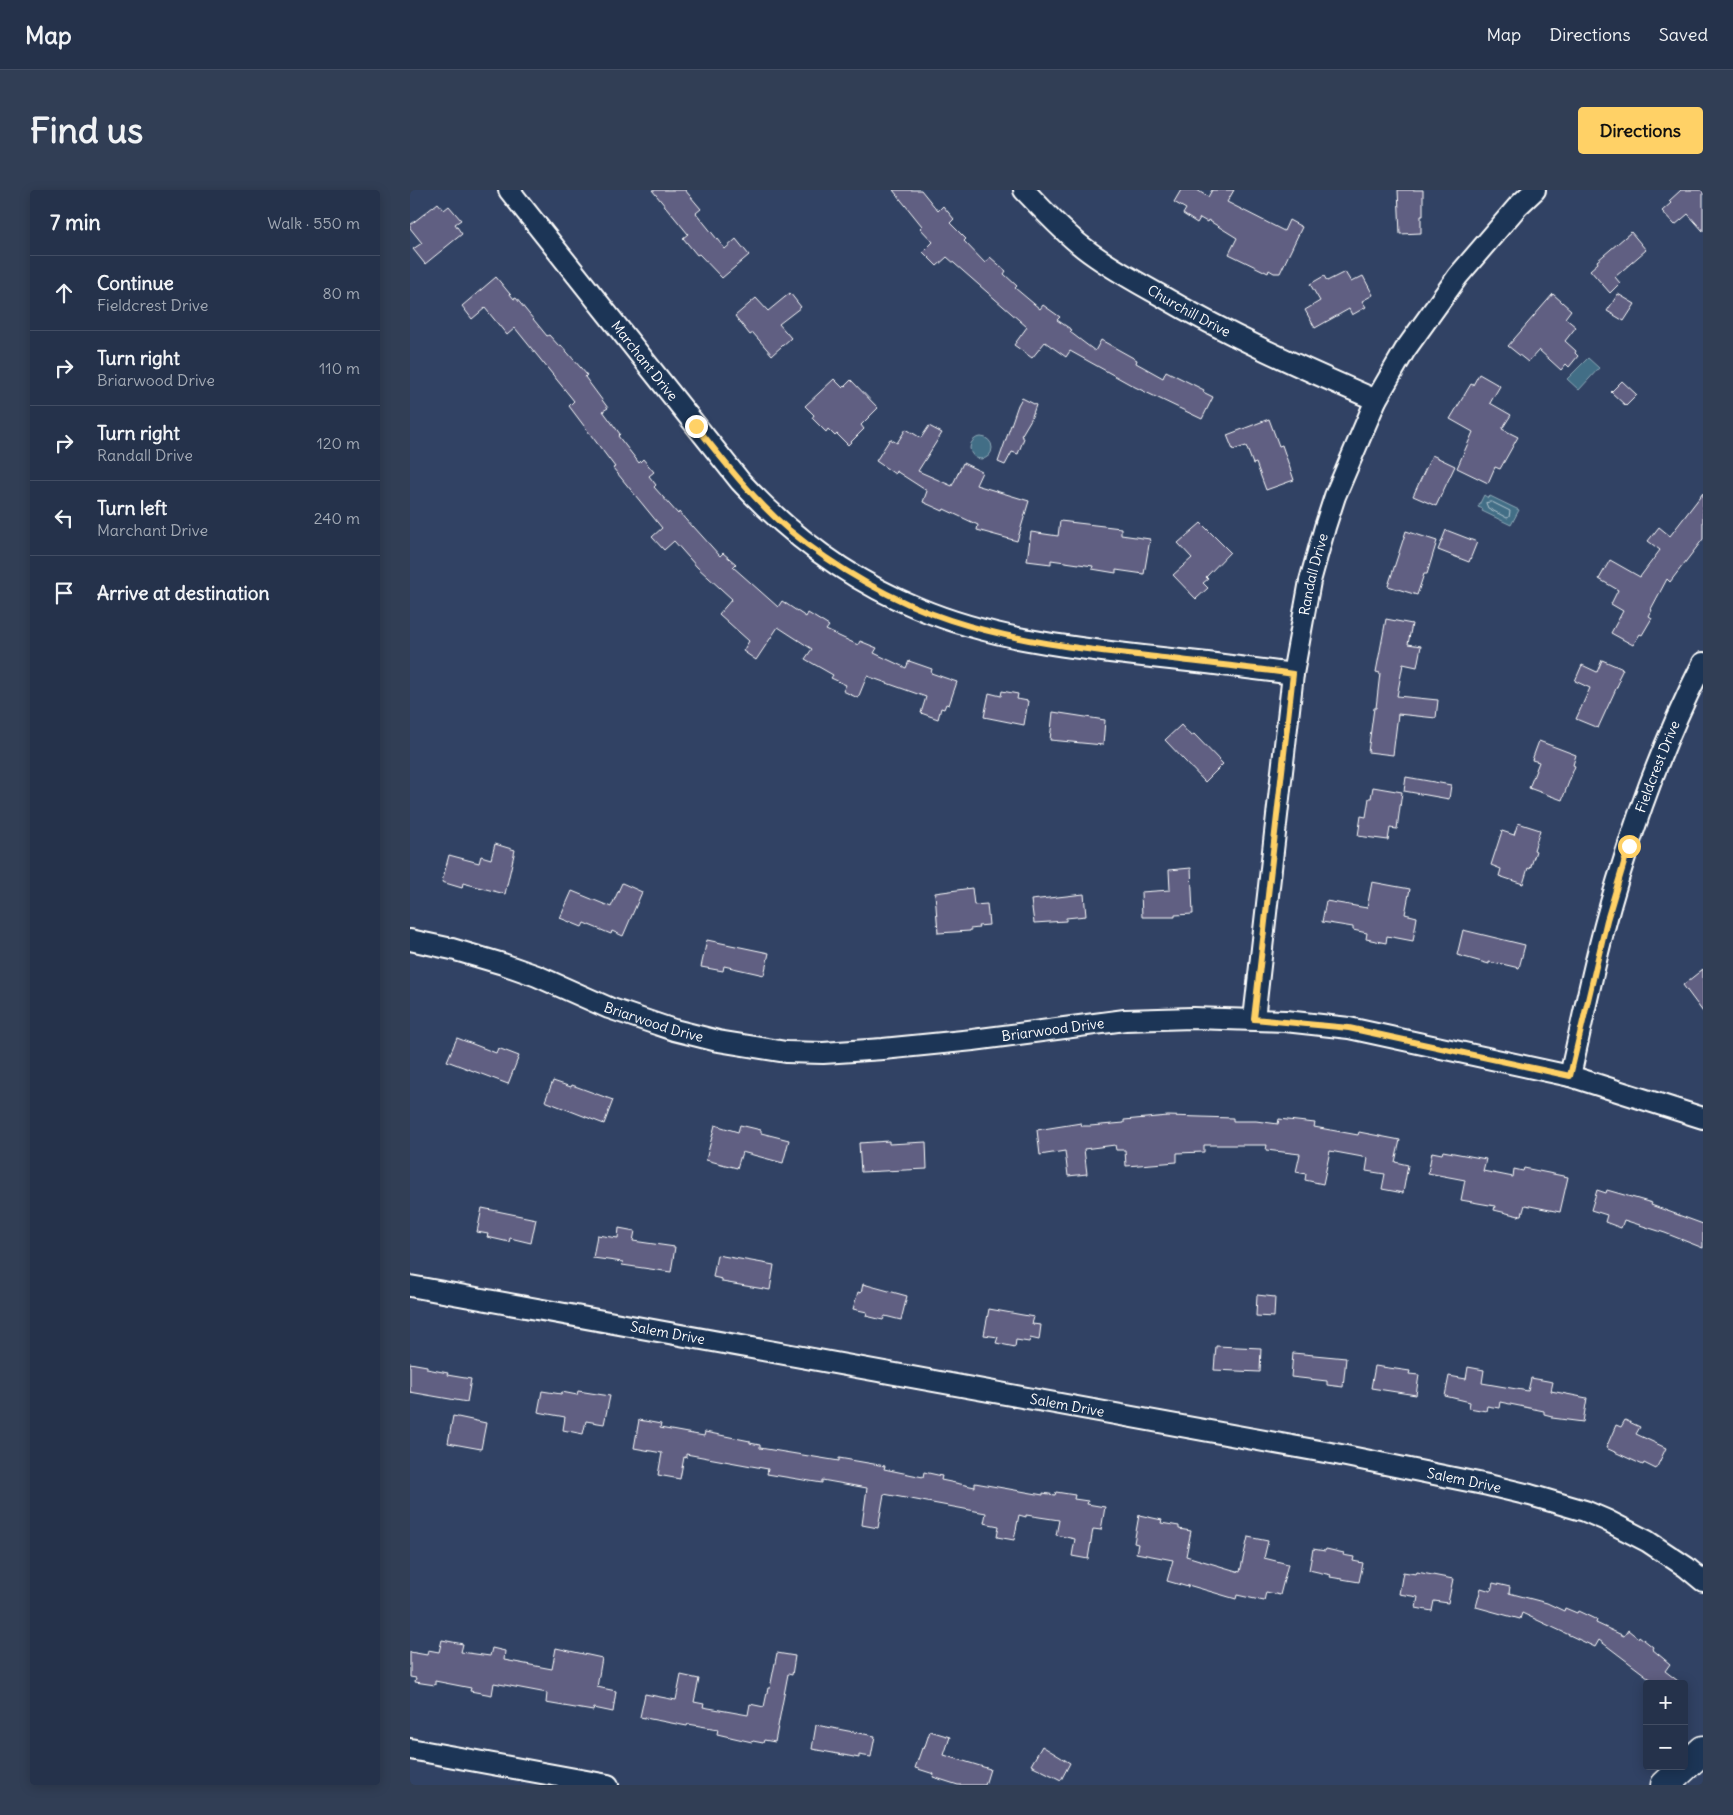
<!DOCTYPE html>
<html lang="en">
<head>
<meta charset="utf-8">
<style>
  :root { --surface:#25324b; --page:#313e55; --text:#f1f3f6; --muted:#a3aab5; --line:#424d63; --accent:#ffd166 }
  body { margin:0; font-family:Delius,sans-serif; background:var(--page); color:var(--text) }
  .controls { position:absolute; right:15px; bottom:15px; display:grid; overflow:hidden; border-radius:5px; box-shadow:0 2px 12px #0003 }
  .controls button { width:45px; height:45px; display:grid; place-items:center; padding:0; border:0; border-bottom:1px solid var(--line); background:var(--surface); color:var(--text); font:25px sans-serif }
  .stop { position:absolute; width:15px; height:15px; margin:-11px; border:4px solid #ffd166; border-radius:50%; background:#fff }
  .stop.end { background:#ffd166; border-color:#fff; box-shadow:0 1px 5px #0008 }
  .list { margin:0; padding:0; list-style:none }
  h2 { display:flex; justify-content:space-between; align-items:center; height:65px; margin:0; padding:0 20px; font-size:21px }
  h2 small { font-size:16px; font-weight:400; color:var(--muted) }
  .list li { display:grid; grid-template-columns:32px 1fr auto; gap:15px; align-items:center; box-sizing:border-box; height:75px; padding:0 20px; border-top:1px solid var(--line) }
  .list b { display:block; font-size:19px; white-space:nowrap }
  .list p { margin:0; font-size:16px; white-space:nowrap; color:var(--muted) }
  .list em { font-size:16px; font-style:normal; color:var(--muted) }
  .icon { flex:none; width:28px; height:28px; fill:none; stroke:currentColor; stroke-width:2; stroke-linecap:round; stroke-linejoin:round }
  .map { position:relative; flex:none; width:1293px; height:1595px; overflow:hidden; border-radius:5px }
  header { display:flex; align-items:center; gap:30px; box-sizing:border-box; height:70px; padding:0 25px; background:var(--surface); border-bottom:1px solid var(--line) }
  header strong { font-size:24px }
  nav { display:flex; gap:28px; margin-inline-start:auto; font-size:18px }
  .intro { display:flex; align-items:center; justify-content:space-between; box-sizing:border-box; height:120px; padding:0 30px }
  h1 { margin:0; font-size:35px }
  .button { padding:12px 22px; border-radius:5px; background:var(--accent); color:#111; font-size:18px; font-weight:700 }
  main { display:flex; gap:30px; padding:0 30px }
  aside { flex:1; background:var(--surface); border-radius:5px; box-shadow:0 2px 12px #0003 }
  .map>svg:first-child { display:block }
  .water { fill:#426e86; stroke:#8ea8b6 }
  .lines { fill:none; stroke-linecap:round; stroke-linejoin:round }
  .shore { stroke:#b3c5cf; stroke-width:1 }
  .building { fill:#605f82; stroke:#fff }
  .street-casing { stroke:#fff; stroke-width:24 }
  .secondary-casing { stroke:#fff; stroke-width:31 }
  .street { stroke:#1d3557; stroke-width:20 }
  .secondary { stroke:#1d3557; stroke-width:28 }
  .route { stroke:#ffd166; stroke-width:6 }
  .labels { text-anchor:middle; stroke-width:4.5; stroke-linejoin:round; paint-order:stroke }
  .street-label { font-size:14px; fill:#fff; stroke:#1d3557 }
</style>
</head>
<body>
<header>
<strong>Map</strong>
<nav><a>Map</a><a>Directions</a><a>Saved</a></nav>
</header>
<div class="intro"><h1>Find us</h1><a class="button">Directions</a></div>
<main>
<aside>
<h2>7 min<small>Walk · 550 m</small></h2>
<ul class="list">
<li><svg class="icon" aria-label="ahead" viewBox="0 0 24 24"><path d="M12 20V5M6 11l6-6 6 6"/></svg><div><b>Continue</b><p>Fieldcrest Drive</p></div><em>80 m</em></li>
<li><svg class="icon" aria-label="right" viewBox="0 0 24 24"><path d="M7 20v-9h11M14 6l5 5-5 5"/></svg><div><b>Turn right</b><p>Briarwood Drive</p></div><em>110 m</em></li>
<li><svg class="icon" aria-label="right" viewBox="0 0 24 24"><path d="M7 20v-9h11M14 6l5 5-5 5"/></svg><div><b>Turn right</b><p>Randall Drive</p></div><em>120 m</em></li>
<li><svg class="icon" aria-label="left" viewBox="0 0 24 24"><path d="M17 20v-9H6M10 6l-5 5 5 5"/></svg><div><b>Turn left</b><p>Marchant Drive</p></div><em>240 m</em></li>
<li><svg class="icon" aria-label="arrive" viewBox="0 0 24 24"><path d="M6 21V4h12l-3 4 3 4H6"/></svg><div><b>Arrive at destination</b></div></li>
</ul>
</aside>
<div class="map">
<svg width="1293" height="1595" viewBox="0 0 1293 1595">
  <rect width="100%" height="100%" fill="#314264"/>
  <filter id="ink" filterUnits="userSpaceOnUse"><feTurbulence type="fractalNoise" baseFrequency=".02" numOctaves="2"/><feDisplacementMap in="SourceGraphic" scale="10" xChannelSelector="R" yChannelSelector="G"/><feConvolveMatrix kernelMatrix="1 2 1 2 8 2 1 2 1" color-interpolation-filters="sRGB"/></filter>
  <g filter="url(#ink)">
    <path class="water" d="M 1178,168 L 1189,178 L 1169,200 L 1157,189 Z
      M560 258a11 11 0 1 1 22 0a11 11 0 1 1-22 0Z
      M 1074,305 L 1078,308 L 1080,306 L 1109,320 L 1101,335 L 1072,321 L 1073,319 L 1068,317 Z"/>
    <g class="lines">
      <path class="shore" d="M 1082,312 L 1100,321 L 1099,327 L 1097,328 L 1078,318 L 1076,313 Z"/>
    </g>
    <path class="building" d="M 242,0 L 275,0 L 291,19 L 286,23 L 315,59 L 326,49 L 339,65 L 312,88 L 289,64 L 287,65 L 273,48 L 278,44 Z
      M 483,0 L 511,0 L 528,21 L 533,16 L 544,29 L 540,33 L 556,49 L 554,51 L 575,73 L 580,67 L 596,81 L 594,84 L 607,96 L 605,98 L 630,119 L 633,115 L 650,127 L 647,130 L 662,140 L 660,142 L 685,161 L 691,150 L 727,170 L 726,173 L 753,188 L 756,181 L 794,200 L 793,202 L 803,207 L 792,229 L 725,197 L 660,161 L 656,167 L 635,152 L 622,168 L 604,155 L 617,137 L 537,67 L 527,76 L 513,62 L 523,52 L 510,38 L 512,36 Z
      M 771,0 L 787,0 L 798,7 L 802,0 L 824,0 L 817,12 L 874,41 L 879,30 L 892,37 L 870,83 L 864,83 L 859,80 L 858,83 L 819,64 L 827,48 L 798,30 L 797,32 L 790,28 L 787,33 L 773,24 L 776,19 L 764,12 Z
      M 988,0 L 1013,0 L 1013,26 L 1011,26 L 1011,43 L 990,44 Z
      M 1271,0 L 1293,0 L 1293,41 L 1278,24 L 1265,35 L 1252,21 L 1261,13 L 1259,11 Z
      M 28,13 L 34,20 L 39,16 L 51,30 L 45,34 L 52,44 L 15,74 L 3,59 L 12,53 L 0,38 L 0,35 Z
      M 1221,42 L 1236,60 L 1205,87 L 1210,93 L 1200,103 L 1180,80 L 1188,73 L 1187,71 Z
      M 935,82 L 941,92 L 953,86 L 963,105 L 952,111 L 956,117 L 942,125 L 939,119 L 905,138 L 895,120 L 910,111 L 900,94 L 914,86 L 917,91 Z
      M 86,87 L 104,109 L 106,108 L 137,146 L 139,145 L 149,156 L 151,155 L 177,185 L 175,187 L 198,218 L 193,221 L 210,244 L 208,246 L 229,273 L 233,269 L 244,282 L 239,286 L 246,295 L 244,297 L 268,324 L 269,322 L 282,337 L 283,336 L 310,366 L 313,363 L 326,374 L 323,377 L 368,417 L 372,411 L 396,427 L 398,423 L 419,436 L 416,440 L 448,455 L 450,451 L 467,458 L 464,463 L 496,478 L 499,471 L 522,479 L 521,483 L 547,492 L 539,515 L 536,514 L 534,519 L 531,518 L 528,529 L 511,523 L 516,507 L 457,486 L 448,508 L 433,501 L 436,495 L 421,488 L 423,485 L 395,469 L 402,459 L 368,437 L 346,470 L 333,461 L 339,451 L 309,424 L 322,409 L 287,377 L 264,351 L 254,360 L 242,347 L 252,338 L 203,278 L 205,277 L 159,216 L 164,211 L 105,138 L 97,145 L 75,118 L 62,129 L 52,116 Z
      M 380,103 L 391,117 L 369,134 L 381,148 L 362,165 L 343,143 L 340,145 L 325,126 L 346,108 L 358,121 Z
      M 1143,104 L 1161,120 L 1155,128 L 1166,137 L 1155,151 L 1166,161 L 1165,163 L 1168,166 L 1159,177 L 1156,174 L 1151,180 L 1129,160 L 1118,172 L 1098,156 Z
      M 1208,104 L 1225,114 L 1214,131 L 1197,121 Z
      M 1069,184 L 1090,196 L 1080,213 L 1101,225 L 1092,239 L 1108,247 L 1090,279 L 1085,277 L 1078,293 L 1047,278 L 1063,242 L 1040,229 L 1061,194 L 1063,195 Z
      M 424,189 L 433,198 L 441,190 L 468,218 L 451,235 L 454,239 L 438,255 L 427,244 L 425,246 L 418,239 L 416,242 L 402,228 L 404,225 L 395,216 Z
      M 1212,191 L 1227,205 L 1216,216 L 1201,202 Z
      M 612,208 L 626,215 L 621,229 L 611,246 L 614,248 L 608,264 L 602,262 L 595,275 L 588,272 L 608,215 Z
      M 859,229 L 869,256 L 872,255 L 884,290 L 856,300 L 846,273 L 843,274 L 836,256 L 823,260 L 817,245 Z
      M 519,236 L 532,243 L 508,281 L 542,296 L 553,273 L 572,282 L 566,295 L 619,311 L 607,351 L 567,340 L 568,335 L 534,319 L 533,321 L 513,312 L 517,301 L 486,281 L 485,284 L 466,271 L 480,249 L 487,253 L 496,239 L 511,248 Z
      M 1022,265 L 1045,276 L 1026,316 L 1003,306 Z
      M 1293,303 L 1293,349 L 1260,392 L 1257,389 L 1241,419 L 1242,420 L 1239,426 L 1242,428 L 1232,445 L 1230,444 L 1223,455 L 1201,443 L 1213,421 L 1201,414 L 1208,400 L 1189,389 L 1200,370 L 1230,387 L 1250,360 L 1238,351 L 1249,337 L 1260,346 Z
      M 650,331 L 711,338 L 711,345 L 740,349 L 734,384 L 706,380 L 706,383 L 682,379 L 683,376 L 641,370 L 641,374 L 617,371 L 621,342 L 648,346 Z
      M 791,333 L 820,362 L 796,387 L 798,389 L 793,393 L 798,398 L 786,409 L 763,385 L 782,368 L 768,353 Z
      M 1036,340 L 1067,352 L 1059,372 L 1028,360 Z
      M 996,341 L 1027,351 L 1017,384 L 1014,384 L 1007,405 L 978,396 Z
      M 976,429 L 1002,434 L 998,454 L 1011,456 L 1007,477 L 993,474 L 987,506 L 1028,510 L 1026,528 L 988,524 L 983,565 L 958,562 L 964,518 L 966,518 L 970,483 L 966,482 Z
      M 1192,470 L 1213,479 L 1208,489 L 1210,490 L 1188,538 L 1166,529 L 1180,498 L 1165,491 L 1172,475 L 1187,482 Z
      M 592,501 L 608,504 L 607,509 L 618,511 L 614,535 L 574,527 L 579,503 L 591,506 Z
      M 643,522 L 695,530 L 693,555 L 640,550 Z
      M 771,535 L 781,546 L 784,544 L 813,574 L 795,592 L 755,550 Z
      M 1129,551 L 1166,565 L 1163,575 L 1165,576 L 1152,610 L 1119,598 L 1129,572 L 1122,570 Z
      M 996,587 L 1041,595 L 1039,609 L 994,601 Z
      M 963,597 L 992,602 L 987,639 L 980,638 L 978,650 L 948,646 L 951,626 L 956,627 L 959,608 L 961,608 Z
      M 1108,633 L 1130,640 L 1124,660 L 1126,661 L 1120,679 L 1118,678 L 1113,694 L 1089,686 L 1091,679 L 1081,675 L 1092,641 L 1104,645 Z
      M 85,654 L 105,660 L 95,704 L 53,693 L 52,698 L 32,692 L 39,665 L 69,673 L 71,666 L 81,669 Z
      M 781,678 L 783,724 L 765,725 L 765,727 L 732,727 L 731,702 L 760,700 L 759,680 Z
      M 962,692 L 1000,699 L 995,724 L 1007,727 L 1003,751 L 977,746 L 976,753 L 956,749 L 957,743 L 943,740 L 943,737 L 912,732 L 916,711 L 957,718 Z
      M 212,693 L 232,702 L 213,746 L 202,741 L 201,744 L 174,733 L 172,737 L 150,728 L 162,701 L 201,717 Z
      M 562,698 L 564,715 L 577,714 L 579,735 L 568,736 L 569,738 L 560,739 L 560,741 L 528,743 L 525,703 Z
      M 674,704 L 676,726 L 656,728 L 656,731 L 624,733 L 621,710 Z
      M 1053,740 L 1115,755 L 1109,778 L 1088,773 L 1088,774 L 1079,772 L 1079,774 L 1047,765 Z
      M 297,750 L 359,763 L 354,785 L 314,776 L 313,781 L 291,777 Z
      M 1293,779 L 1293,822 L 1273,795 Z
      M 47,848 L 86,863 L 88,858 L 109,866 L 98,894 L 37,871 Z
      M 143,891 L 161,897 L 162,895 L 203,910 L 194,934 L 135,911 Z
      M 758,926 L 823,928 L 823,931 L 846,931 L 868,934 L 869,929 L 905,933 L 904,937 L 948,945 L 949,942 L 990,950 L 985,972 L 998,975 L 993,1003 L 972,999 L 975,984 L 956,981 L 958,968 L 920,961 L 913,994 L 895,990 L 896,984 L 886,982 L 890,964 L 856,960 L 857,955 L 794,955 L 794,962 L 767,963 L 767,972 L 716,976 L 715,960 L 706,960 L 705,955 L 674,959 L 677,984 L 658,986 L 655,961 L 630,965 L 627,940 L 671,933 L 672,936 L 680,936 L 714,933 L 714,930 Z
      M 305,935 L 328,942 L 330,935 L 351,940 L 351,943 L 379,950 L 373,973 L 332,962 L 327,978 L 296,970 Z
      M 479,951 L 479,954 L 516,952 L 517,979 L 451,982 L 449,953 Z
      M 1033,961 L 1076,969 L 1073,981 L 1103,987 L 1104,979 L 1113,981 L 1114,978 L 1158,987 L 1150,1022 L 1115,1015 L 1112,1025 L 1110,1025 L 1109,1026 L 1084,1020 L 1085,1016 L 1051,1010 L 1055,990 L 1018,983 L 1022,962 L 1032,964 Z
      M 1187,1000 L 1196,1003 L 1197,1000 L 1242,1013 L 1241,1015 L 1293,1034 L 1293,1058 L 1255,1043 L 1214,1030 L 1211,1038 L 1195,1032 L 1197,1025 L 1181,1020 Z
      M 72,1018 L 126,1029 L 121,1053 L 100,1048 L 99,1052 L 77,1047 L 78,1044 L 67,1042 Z
      M 209,1038 L 225,1041 L 223,1051 L 265,1057 L 261,1082 L 212,1075 L 213,1072 L 183,1068 L 187,1045 L 208,1048 Z
      M 307,1065 L 364,1075 L 360,1100 L 312,1092 L 312,1089 L 303,1087 Z
      M 453,1094 L 497,1106 L 491,1130 L 475,1126 L 473,1130 L 456,1126 L 457,1122 L 443,1119 L 448,1102 L 451,1103 Z
      M 847,1105 L 865,1107 L 864,1127 L 846,1126 Z
      M 579,1119 L 624,1127 L 622,1134 L 631,1135 L 629,1150 L 620,1148 L 619,1152 L 606,1150 L 605,1157 L 586,1153 L 588,1147 L 574,1145 Z
      M 806,1156 L 851,1158 L 850,1182 L 804,1180 Z
      M 883,1163 L 936,1168 L 933,1197 L 917,1195 L 917,1191 L 881,1187 Z
      M 0,1173 L 17,1176 L 17,1179 L 38,1183 L 37,1185 L 61,1189 L 57,1212 L 0,1202 Z
      M 965,1176 L 1000,1181 L 999,1184 L 1009,1185 L 1006,1205 L 961,1198 Z
      M 1058,1177 L 1074,1180 L 1072,1193 L 1118,1201 L 1121,1188 L 1143,1192 L 1141,1201 L 1177,1208 L 1173,1232 L 1142,1228 L 1142,1226 L 1134,1224 L 1134,1221 L 1090,1212 L 1089,1218 L 1077,1216 L 1076,1221 L 1059,1218 L 1060,1212 L 1035,1206 L 1039,1186 L 1056,1189 Z
      M 132,1201 L 151,1204 L 152,1202 L 167,1205 L 168,1201 L 200,1206 L 194,1234 L 176,1231 L 173,1244 L 153,1240 L 155,1227 L 128,1222 Z
      M 43,1226 L 76,1233 L 71,1259 L 38,1253 Z
      M 229,1230 L 251,1234 L 250,1238 L 294,1246 L 295,1242 L 340,1251 L 340,1253 L 350,1255 L 350,1258 L 429,1271 L 429,1268 L 475,1276 L 474,1279 L 513,1287 L 514,1282 L 532,1286 L 531,1290 L 565,1297 L 565,1293 L 633,1305 L 633,1303 L 645,1305 L 646,1302 L 665,1305 L 664,1309 L 678,1311 L 677,1314 L 695,1317 L 691,1340 L 683,1339 L 678,1369 L 662,1366 L 665,1349 L 646,1345 L 649,1330 L 616,1325 L 616,1327 L 609,1325 L 604,1350 L 587,1347 L 589,1336 L 574,1333 L 576,1323 L 474,1304 L 468,1338 L 452,1335 L 457,1298 L 412,1290 L 412,1293 L 357,1284 L 358,1279 L 276,1264 L 276,1268 L 274,1267 L 270,1289 L 248,1285 L 252,1263 L 224,1258 Z
      M 1215,1230 L 1230,1237 L 1226,1244 L 1256,1258 L 1246,1279 L 1234,1273 L 1233,1275 L 1196,1258 L 1206,1235 L 1211,1237 Z
      M 729,1325 L 752,1330 L 751,1333 L 769,1336 L 769,1339 L 781,1341 L 776,1366 L 830,1382 L 838,1347 L 858,1351 L 854,1368 L 878,1374 L 870,1405 L 856,1402 L 854,1411 L 827,1405 L 826,1409 L 778,1395 L 778,1397 L 757,1391 L 763,1370 L 726,1363 L 728,1354 L 724,1353 Z
      M 903,1359 L 915,1361 L 916,1359 L 934,1363 L 933,1365 L 944,1367 L 943,1371 L 953,1373 L 949,1392 L 920,1387 L 921,1385 L 899,1380 Z
      M 993,1382 L 1006,1384 L 1007,1382 L 1043,1389 L 1038,1413 L 1024,1411 L 1022,1421 L 1006,1418 L 1008,1407 L 989,1404 Z
      M 1083,1393 L 1100,1397 L 1099,1403 L 1137,1413 L 1154,1421 L 1155,1418 L 1167,1423 L 1168,1421 L 1187,1430 L 1186,1433 L 1214,1446 L 1218,1440 L 1228,1448 L 1229,1446 L 1243,1457 L 1242,1459 L 1260,1474 L 1255,1481 L 1272,1494 L 1247,1494 L 1189,1450 L 1185,1457 L 1112,1423 L 1110,1429 L 1066,1417 L 1071,1398 L 1081,1401 Z
      M 32,1450 L 53,1454 L 51,1462 L 80,1466 L 82,1458 L 95,1461 L 94,1470 L 142,1479 L 146,1458 L 192,1468 L 187,1497 L 206,1501 L 203,1522 L 184,1518 L 183,1521 L 136,1513 L 137,1503 L 84,1493 L 82,1505 L 60,1501 L 61,1498 L 25,1491 L 25,1495 L 5,1492 L 6,1488 L 0,1487 L 0,1462 L 17,1465 L 18,1460 L 29,1462 Z
      M 367,1463 L 385,1466 L 382,1485 L 378,1484 L 365,1552 L 354,1550 L 353,1553 L 343,1551 L 342,1552 L 307,1544 L 308,1539 L 278,1534 L 277,1536 L 230,1527 L 235,1504 L 266,1510 L 271,1485 L 289,1489 L 284,1512 L 294,1514 L 293,1517 L 338,1525 L 340,1514 L 354,1517 L 358,1498 L 360,1498 Z
      M 406,1535 L 465,1546 L 461,1567 L 449,1565 L 449,1568 L 402,1559 Z
      M 520,1541 L 540,1547 L 534,1565 L 580,1579 L 575,1595 L 548,1595 L 523,1587 L 524,1584 L 505,1578 L 512,1558 L 514,1559 Z
      M 632,1556 L 660,1573 L 651,1590 L 621,1575 Z"/>
    <g class="lines">
      <g class="street-casing">
        <g id="street">
          <path id="s1" d="M 99,0 L 330,291 C 380,345 439,390 508,418 C 579,448 656,457 733,466 C 783,471 833,477 883,484"/>
          <path id="s2" d="M 614,0 C 633,20 652,41 674,58 C 697,76 723,90 748,104 C 818,145 892,178 966,210"/>
          <path id="s3" d="M 0,750 L 42,759 L 93,774 L 127,786 L 199,818 L 264,840 L 308,851 L 376,862 L 413,863 L 473,859 L 563,850 L 715,830 L 783,828 L 875,831 L 939,838 L 1160,886 L 1293,928"/>
          <path id="s4" d="M 844,829 L 883,484 L 900,391 L 915,337 L 925,306 L 966,210 L 995,160 L 1048,86 L 1108,16 L 1125,0"/>
          <path id="s5" d="M 1160,886 C 1176,814 1191,740 1214,670 C 1235,602 1261,536 1293,473"/>
          <path id="s6" d="M 0,1096 L 926,1264 L 1078,1295 L 1120,1305 L 1175,1321 L 1196,1330 L 1237,1351 L 1276,1377 L 1293,1391"/>
          <path d="M 0,1559 L 198,1595"/>
        </g>
      </g>
      <g class="secondary-casing">
        <path id="secondary" d="M 1255,1595 L 1293,1560"/>
      </g>
      <use href="#street" class="street"/>
      <use href="#secondary" class="secondary"/>
    </g>
  </g>
  <g class="lines" filter="url(#ink)">
    <path class="route" d="M 286,236 C 315,273 344,310 379,340 C 425,378 484,412 540,430 C 604,451 670,459 737,466 C 786,472 834,477 883,484 L 844,829 L 939,838 L 1160,886 L 1197,730 L 1219,656"/>
  </g>
  <g class="labels">
    <g class="street-label">
      <text dy="5" stroke="none"><textPath href="#s2" startOffset="206">Churchill Drive</textPath></text>
      <text dy="5" stroke="none"><textPath href="#s1" startOffset="218">Marchant Drive</textPath></text>
      <text dy="5" stroke="none"><textPath href="#s4" startOffset="449">Randall Drive</textPath></text>
      <text dy="5" stroke="none"><textPath href="#s5" startOffset="322">Fieldcrest Drive</textPath></text>
      <text dy="5" stroke="none"><textPath href="#s3" startOffset="258">Briarwood Drive</textPath></text>
      <text dy="5" stroke="none"><textPath href="#s3" startOffset="662">Briarwood Drive</textPath></text>
      <text dy="5" stroke="none"><textPath href="#s6" startOffset="262">Salem Drive</textPath></text>
      <text dy="5" stroke="none"><textPath href="#s6" startOffset="668">Salem Drive</textPath></text>
      <text dy="5" stroke="none"><textPath href="#s6" startOffset="1072">Salem Drive</textPath></text>
    </g>
  </g>
</svg>
<div class="controls">
<button>+</button>
<button>−</button>
</div>
<div class="stop" style="left:1219px;top:656px"></div>
<div class="stop end" style="left:286px;top:236px"></div>
</div>
</main>
</body>
</html>
